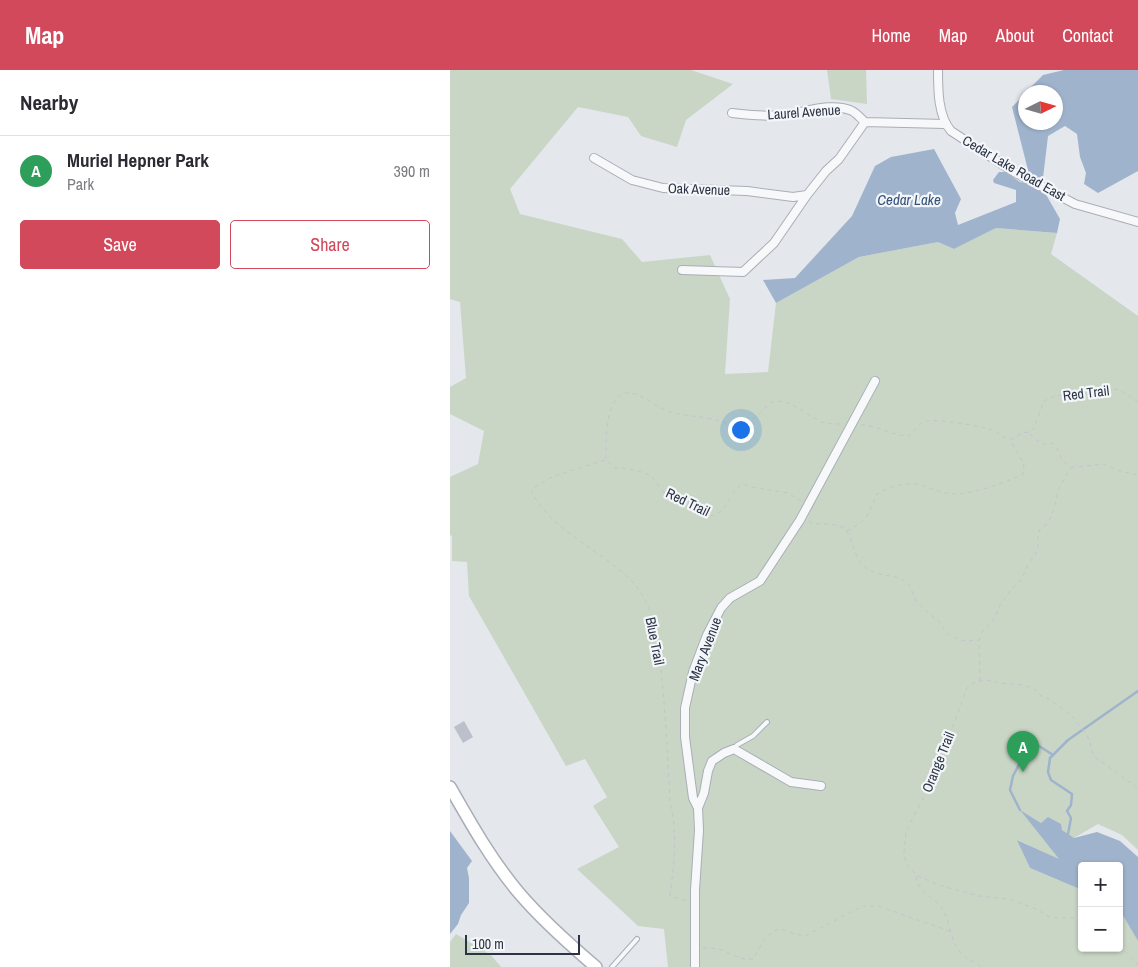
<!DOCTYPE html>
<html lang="en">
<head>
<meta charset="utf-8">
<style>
  :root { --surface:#fff; --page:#f7f7f7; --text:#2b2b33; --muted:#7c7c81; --line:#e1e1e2; --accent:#d1495b }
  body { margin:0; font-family:"Archivo Narrow",sans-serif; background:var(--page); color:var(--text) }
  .controls { position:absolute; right:15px; bottom:15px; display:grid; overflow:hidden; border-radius:5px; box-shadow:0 1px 4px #0004 }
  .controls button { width:45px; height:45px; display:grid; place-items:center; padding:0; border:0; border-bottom:1px solid var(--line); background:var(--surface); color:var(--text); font:25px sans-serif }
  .compass { position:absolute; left:568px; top:15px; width:45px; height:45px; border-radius:50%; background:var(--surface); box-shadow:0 1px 4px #0004; rotate:85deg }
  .scale { position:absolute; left:15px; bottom:12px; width:115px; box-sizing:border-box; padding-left:5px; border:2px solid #2b3445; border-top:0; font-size:14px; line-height:18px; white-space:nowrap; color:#2b3445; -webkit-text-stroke:4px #f4f6f9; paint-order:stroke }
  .you { position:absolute; left:290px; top:359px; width:18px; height:18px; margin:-12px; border:4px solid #fff; border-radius:50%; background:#1a73e8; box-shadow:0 0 0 8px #1a73e833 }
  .badge { display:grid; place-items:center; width:32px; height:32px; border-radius:50%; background:var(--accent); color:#fff; font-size:16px; font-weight:700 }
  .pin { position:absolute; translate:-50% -41px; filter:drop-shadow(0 1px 2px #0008) }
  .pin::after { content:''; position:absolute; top:26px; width:18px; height:15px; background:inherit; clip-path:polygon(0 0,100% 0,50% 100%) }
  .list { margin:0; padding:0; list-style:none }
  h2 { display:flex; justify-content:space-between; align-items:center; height:65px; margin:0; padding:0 20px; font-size:21px }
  h2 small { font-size:16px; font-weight:400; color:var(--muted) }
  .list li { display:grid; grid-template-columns:32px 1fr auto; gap:15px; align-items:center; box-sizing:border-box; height:70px; padding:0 20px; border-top:1px solid var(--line) }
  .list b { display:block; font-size:19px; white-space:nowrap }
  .list p { margin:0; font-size:16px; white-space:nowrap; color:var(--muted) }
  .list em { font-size:16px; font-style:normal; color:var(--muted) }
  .actions { display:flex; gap:10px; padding:15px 20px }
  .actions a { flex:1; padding:11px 0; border:1px solid var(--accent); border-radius:5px; text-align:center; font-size:18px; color:var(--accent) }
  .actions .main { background:var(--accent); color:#fff }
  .map { position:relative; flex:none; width:688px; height:897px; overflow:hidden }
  header { display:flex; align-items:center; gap:30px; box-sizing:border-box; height:70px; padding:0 25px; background:var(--accent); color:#fff }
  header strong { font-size:24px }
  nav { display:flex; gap:28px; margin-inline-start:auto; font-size:18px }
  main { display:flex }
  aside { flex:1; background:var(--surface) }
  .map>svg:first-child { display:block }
  .green { fill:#c9d6c5 }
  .water { fill:#9fb4cc }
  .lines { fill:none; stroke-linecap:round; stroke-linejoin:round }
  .stream { stroke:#9fb4cc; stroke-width:2.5 }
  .building { fill:#bbc0ca }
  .lane-casing { stroke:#a9aeb7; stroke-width:6 }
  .street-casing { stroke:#a9aeb7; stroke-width:10 }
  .secondary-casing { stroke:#a9aeb7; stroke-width:14 }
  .path { stroke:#c2c5cb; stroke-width:1; stroke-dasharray:4 4; stroke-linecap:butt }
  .lane { stroke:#f7f8fa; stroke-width:4 }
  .street { stroke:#f7f8fa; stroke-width:8 }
  .secondary { stroke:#fff; stroke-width:11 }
  .labels { text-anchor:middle; stroke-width:4.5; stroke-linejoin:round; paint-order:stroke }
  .street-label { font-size:14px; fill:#2b3445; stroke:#f4f6f9 }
  .water-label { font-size:15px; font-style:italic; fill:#34527a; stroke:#f4f6f9 }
</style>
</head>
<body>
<header>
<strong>Map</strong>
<nav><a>Home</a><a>Map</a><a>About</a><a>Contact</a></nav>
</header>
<main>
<aside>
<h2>Nearby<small></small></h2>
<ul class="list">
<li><span class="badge" style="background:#2e9e5b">A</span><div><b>Muriel Hepner Park</b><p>Park</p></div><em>390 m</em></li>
</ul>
<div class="actions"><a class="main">Save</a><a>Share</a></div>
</aside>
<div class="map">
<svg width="688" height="897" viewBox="0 0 688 897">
  <rect width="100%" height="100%" fill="#e4e7ec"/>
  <path class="green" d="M 0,0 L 241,0 L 283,14 L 236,50 L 227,77 L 191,66 L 178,47 L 128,37 L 60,119 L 70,144 L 172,169 L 192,192 L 260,185 L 280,229 L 275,304 L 318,302 L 326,233 L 409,187 L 488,172 L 504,179 L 546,158 L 607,163 L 601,184 L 688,246 L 688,780 L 672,765 L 648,754 L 624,768 L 591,753 L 571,741 L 610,790 L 568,770 L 580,798 L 632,820 L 632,878 L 669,878 L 669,839 L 688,871 L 688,897 L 218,897 L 214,859 L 188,856 L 127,799 L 169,777 L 143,736 L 157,727 L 135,689 L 116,696 L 19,526 L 17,492 L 2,491 L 2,466 L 0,465 L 0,407 L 28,394 L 34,361 L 0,344 L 0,317 L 16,308 L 10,232 L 0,229 Z
    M 377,0 L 416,0 L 417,34 L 381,29 Z
    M 6,864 L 41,885 L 51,897 L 0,897 L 0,872 Z"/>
  <path class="water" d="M 614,0 L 688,0 L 688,101 L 648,123 L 634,114 L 636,103 L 630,87 L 627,64 L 615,56 L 598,66 L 593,108 L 587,109 L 584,116 L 594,121 L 610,149 L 607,163 L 546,158 L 504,179 L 488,172 L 409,187 L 326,233 L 313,210 L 345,208 L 402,146 L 425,96 L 441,87 L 484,79 L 511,129 L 505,143 L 508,155 L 566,132 L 566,120 L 544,113 L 543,110 L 549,102 L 555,102 L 570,112 L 576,113 L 579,104 L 562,37 L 576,23 L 576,52 L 606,52 L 606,22 L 576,22 L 593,5 Z
    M 570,740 L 591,753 L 598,747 L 611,754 L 612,760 L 624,768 L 647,762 L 670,771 L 688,787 L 688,871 L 669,839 L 669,796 L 632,796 L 632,820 L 580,798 L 567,770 L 609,789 Z
    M 0,761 L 22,791 L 17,798 L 19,808 L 19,833 L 11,845 L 8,854 L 0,864 Z"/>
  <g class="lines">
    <path class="stream" d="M 570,740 L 560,720 L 563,706 L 575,683 L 586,674 L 603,685
      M 618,764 L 621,748 L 617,741 L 621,735 L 622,724 L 601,710 L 598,702 L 600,688 L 618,670 L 688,621"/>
  </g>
  <path class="building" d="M 14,651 L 23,667 L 13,673 L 4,657 Z"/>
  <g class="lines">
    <g class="lane-casing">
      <path id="lane" d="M 284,679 L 287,675 L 303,666 L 317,652
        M 162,897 L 187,869"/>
    </g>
    <g class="street-casing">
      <path id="street" d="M 488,0 C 488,20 488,46 501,61 L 564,102 L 625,134 L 688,152
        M 282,43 C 299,45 317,47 333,45 C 354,43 380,32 400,40 C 406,42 410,48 415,52 L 495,54
        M 144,88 L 182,110 L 213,118 L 297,121 L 343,127 L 357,125 L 376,101 L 389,89 L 415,52
        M 232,200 L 293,202 L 324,173 L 357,125
        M 248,738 L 254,723 L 258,701 L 262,691 L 274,683 L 284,679 L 341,712 L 371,716
        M 245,897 L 245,820 L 249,760 L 248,738 L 243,728 L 235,667 L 235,638 L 243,602 L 257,565 L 271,538 L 280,528 L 310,511 L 350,450 L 425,311"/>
    </g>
    <g class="secondary-casing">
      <path id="secondary" d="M 0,717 C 21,754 42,791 69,823 C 92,850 119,874 146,897"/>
    </g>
    <path class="path" d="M 411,355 C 427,355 443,366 459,366 C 463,362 468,356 473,352 C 479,347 530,356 539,359 C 547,361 552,367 560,370 L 572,363 L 580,362 L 584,358 L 594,331 L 605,326 L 639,324 L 664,319 L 670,320 L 688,332
      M 580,364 L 586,370 L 594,374 L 602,373 L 606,376 L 612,390 L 620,396
      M 155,390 L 104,406 L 85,417 L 81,421 C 101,460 150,480 180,509 C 206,535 209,576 212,610 C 216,650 218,691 220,732 C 228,763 224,794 220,826 L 238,831
      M 621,397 L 628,397 L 653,394 L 669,401 L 688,405
      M 351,431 L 338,423 L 302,417 L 293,414 C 281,420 277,441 265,445 C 256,448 249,438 242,433 C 234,427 222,428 214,422 C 208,417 206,409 199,405 C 189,400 175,398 165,398 L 156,390 C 156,373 154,319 181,323 C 193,325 204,335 215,340 C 228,346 242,345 256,348 C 270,350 282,356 297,355 L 320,333 C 338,325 359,348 375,353 C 381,354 386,354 392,354
      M 359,451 L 361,453 C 371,455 386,452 395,459 C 402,465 403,483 411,493 C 427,510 443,502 456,512 C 462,516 462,523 465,529 C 471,538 479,543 487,550 C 491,552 492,555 494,559 C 503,571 515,572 529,570
      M 397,461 C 419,448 417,448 426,425 C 438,417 455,411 470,415 C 481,418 491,423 503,424 C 521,425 558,412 573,404 L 574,394 L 560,370
      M 530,611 L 529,570 L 532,562 L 545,548 L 550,535 L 563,517 L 571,510 L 578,495 L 588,480 L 588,465 L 590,459 L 596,455 L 600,449 L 605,436 L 608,420 L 621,397
      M 466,806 C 467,823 485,827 492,838 C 500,850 501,872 509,881 C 515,888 524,891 531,897
      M 632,848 L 601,848 L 586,839 L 559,829 L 529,826 L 488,815 L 466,805 L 456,793 L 454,783 L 456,761 L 477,721 L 480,708 L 489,694 L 517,618 L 523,613 L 536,610 L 557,614 L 567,614 L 577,616 L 586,620 L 591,626 L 599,629 L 622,646 L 636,664 L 640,671 L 641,680 L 646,688 L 688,718
      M 669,875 L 688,895
      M 253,878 C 260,878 268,878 274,881 C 284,885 292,891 303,889 C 311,877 319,853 337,861 C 344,864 349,866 357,865 L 413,836 L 428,836 L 502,862"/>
    <use href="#lane" class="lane"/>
    <use href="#street" class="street"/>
    <use href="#secondary" class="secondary"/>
  </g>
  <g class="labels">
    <g class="street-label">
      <text transform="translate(354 42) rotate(-4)" y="5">Laurel Avenue</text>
      <text transform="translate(564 98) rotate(30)" y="5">Cedar Lake Road East</text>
      <text transform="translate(249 119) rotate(2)" y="5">Oak Avenue</text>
      <text transform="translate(636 323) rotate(-7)" y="5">Red Trail</text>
      <text transform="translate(238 432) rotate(26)" y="5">Red Trail</text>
      <text transform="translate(205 571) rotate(79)" y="5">Blue Trail</text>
      <text transform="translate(255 579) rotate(-69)" y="5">Mary Avenue</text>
      <text transform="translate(488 692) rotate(-68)" y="5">Orange Trail</text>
    </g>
    <g class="water-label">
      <text x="459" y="135">Cedar Lake</text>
    </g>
  </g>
</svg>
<div class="controls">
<button>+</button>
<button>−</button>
</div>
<svg class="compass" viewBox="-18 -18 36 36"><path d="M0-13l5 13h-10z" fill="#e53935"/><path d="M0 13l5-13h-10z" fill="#7c7c81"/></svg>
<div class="scale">100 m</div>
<div class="you"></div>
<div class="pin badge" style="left:573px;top:702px;background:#2e9e5b">A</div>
</div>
</main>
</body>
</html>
